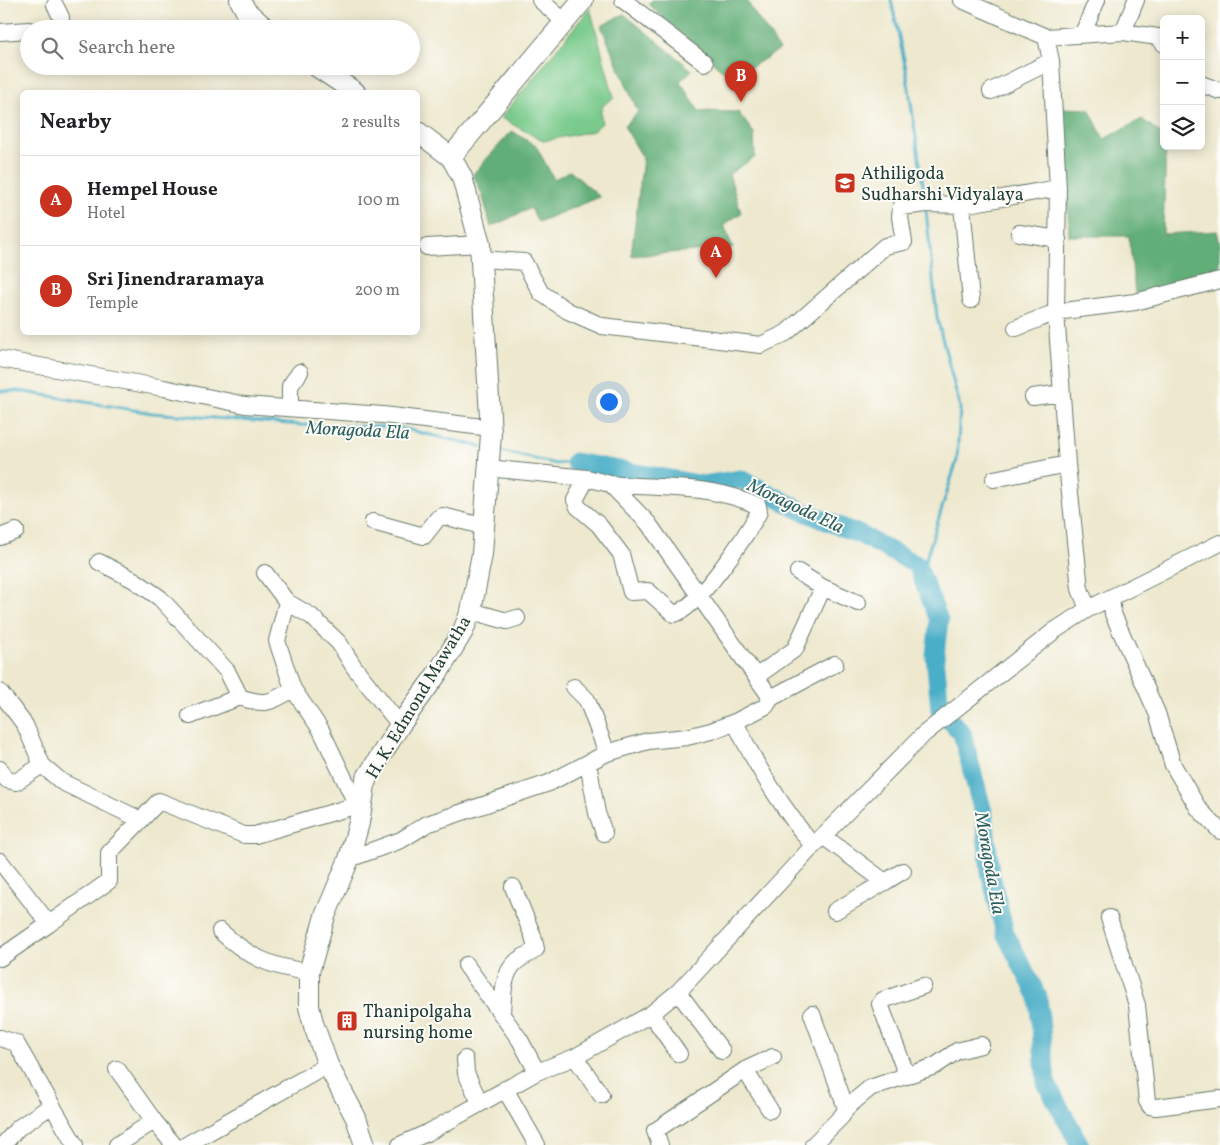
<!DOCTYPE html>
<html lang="en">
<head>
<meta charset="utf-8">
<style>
  :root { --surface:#fff; --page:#f6f6f6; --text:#202124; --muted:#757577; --line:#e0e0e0; --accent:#c8321e }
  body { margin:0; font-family:Vollkorn,serif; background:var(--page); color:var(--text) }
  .controls { position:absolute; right:15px; top:15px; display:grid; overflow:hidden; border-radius:8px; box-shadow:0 2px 12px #0003 }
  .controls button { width:45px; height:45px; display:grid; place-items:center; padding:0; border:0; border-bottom:1px solid var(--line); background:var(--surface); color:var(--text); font:25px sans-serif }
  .you { position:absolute; left:608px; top:401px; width:18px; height:18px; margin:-12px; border:4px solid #fff; border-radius:50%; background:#1a73e8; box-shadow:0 0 0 8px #1a73e833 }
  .badge { display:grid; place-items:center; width:32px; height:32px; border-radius:50%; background:var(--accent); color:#fff; font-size:16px; font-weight:700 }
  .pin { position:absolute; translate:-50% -41px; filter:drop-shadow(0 1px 2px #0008) }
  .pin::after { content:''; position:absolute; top:26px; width:18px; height:15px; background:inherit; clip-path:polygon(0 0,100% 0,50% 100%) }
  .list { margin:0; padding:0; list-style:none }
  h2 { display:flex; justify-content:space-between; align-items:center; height:65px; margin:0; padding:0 20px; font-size:21px }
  h2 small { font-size:16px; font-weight:400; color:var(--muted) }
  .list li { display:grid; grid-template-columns:32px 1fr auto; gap:15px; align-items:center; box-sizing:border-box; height:90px; padding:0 20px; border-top:1px solid var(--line) }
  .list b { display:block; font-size:19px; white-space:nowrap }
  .list p { margin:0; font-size:16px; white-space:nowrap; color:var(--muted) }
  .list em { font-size:16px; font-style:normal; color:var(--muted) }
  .icon { flex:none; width:28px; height:28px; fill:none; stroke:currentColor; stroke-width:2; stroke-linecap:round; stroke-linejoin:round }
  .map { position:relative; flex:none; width:1220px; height:1145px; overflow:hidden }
  .search { position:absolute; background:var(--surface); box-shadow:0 2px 12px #0003; left:20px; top:20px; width:400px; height:55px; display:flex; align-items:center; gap:12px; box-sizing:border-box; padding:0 18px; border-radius:28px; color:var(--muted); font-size:19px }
  .panel { position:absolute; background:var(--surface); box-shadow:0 2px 12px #0003; left:20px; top:90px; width:400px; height:245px; border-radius:8px }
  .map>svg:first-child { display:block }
  .green { fill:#79ca8c; stroke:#4c8460 }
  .forest { fill:#62ae78; stroke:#407656 }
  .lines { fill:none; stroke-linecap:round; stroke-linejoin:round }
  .stream { stroke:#48aec7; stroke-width:3 }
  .river { stroke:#48aec7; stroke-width:19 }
  .minor-casing { stroke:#67796a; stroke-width:18 }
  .major-casing { stroke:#67796a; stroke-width:22 }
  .minor { stroke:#fff; stroke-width:16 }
  .major { stroke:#fff; stroke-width:20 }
  .labels { text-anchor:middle; stroke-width:4; stroke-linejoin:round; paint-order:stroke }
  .poi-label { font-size:18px; fill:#1f3d34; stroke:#fdfcf7; text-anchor:start }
  .street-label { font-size:18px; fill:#1f3d34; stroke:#fdfcf7 }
  .water-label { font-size:19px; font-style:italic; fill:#2b5f60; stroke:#fdfcf7 }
</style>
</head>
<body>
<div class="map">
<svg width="1220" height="1145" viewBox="0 0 1220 1145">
  <rect width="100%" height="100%" fill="#fdfcf7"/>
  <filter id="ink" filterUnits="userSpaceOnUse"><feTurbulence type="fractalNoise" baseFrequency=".02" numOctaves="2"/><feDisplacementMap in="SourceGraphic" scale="10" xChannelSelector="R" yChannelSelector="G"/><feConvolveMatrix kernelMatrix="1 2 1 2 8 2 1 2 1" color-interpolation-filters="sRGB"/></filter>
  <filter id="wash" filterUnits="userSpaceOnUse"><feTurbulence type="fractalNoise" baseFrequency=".0096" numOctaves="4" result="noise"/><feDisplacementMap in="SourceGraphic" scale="20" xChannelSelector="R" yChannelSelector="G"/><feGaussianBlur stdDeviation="1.12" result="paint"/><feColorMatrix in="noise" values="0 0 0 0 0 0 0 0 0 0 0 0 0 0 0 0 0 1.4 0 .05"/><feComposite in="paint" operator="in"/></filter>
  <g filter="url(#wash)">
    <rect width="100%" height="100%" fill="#ede8ce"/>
    <path class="green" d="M 590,8 L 614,98 C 602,104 599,109 602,123 L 593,131 L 543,141 L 501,118 Z"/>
    <path class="forest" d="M 652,0 L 747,0 C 756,19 770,32 779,50 L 732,79 L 648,4 Z
      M 624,14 L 692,70 L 680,81 L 699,111 L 738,112 L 754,133 L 755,157 L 729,174 L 741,213 L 724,225 L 733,248 L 631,256 L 643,158 L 624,126 L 638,112 L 601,26 Z
      M 1059,108 L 1089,109 L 1104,139 L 1142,119 L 1164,136 L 1164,146 L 1166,146 L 1163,234 L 1217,231 L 1220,243 L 1220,276 L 1135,294 L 1129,236 L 1069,236 L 1067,186 Z
      M 512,131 L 536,146 L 554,179 L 570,171 L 600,197 L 538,222 L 531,208 L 491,227 L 483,197 L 473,174 Z"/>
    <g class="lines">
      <path class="stream" d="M 891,0 L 906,69 L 925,199
        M 0,391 L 19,391 L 152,413 L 301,425 L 397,427 L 482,447
        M 496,450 L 556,464 L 575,462
        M 921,575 L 957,460 L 960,407 L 937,318 L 926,210"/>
      <path class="river" d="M 575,462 L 704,485 L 741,479 L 802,511 L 861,535 L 917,565 L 939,620 L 935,655 L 940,710 L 962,733 L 984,816 L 990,872 L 1005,933 L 1038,997 L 1046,1083 L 1080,1145"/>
    </g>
  </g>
  <g filter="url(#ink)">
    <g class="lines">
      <g class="minor-casing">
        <path id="minor" d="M 540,0 L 565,22
          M 623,0 L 705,63
          M 962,0 L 1046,37 L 1051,61 L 1058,188 L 1056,312 L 1067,464 L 1080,589 L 1088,609
          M 46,29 L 61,28 L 61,17 L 55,5
          M 0,32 L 29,30
          M 1123,32 L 1136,0
          M 1083,33 L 1097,0
          M 1046,37 L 1123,32 L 1158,37 L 1164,44
          M 1201,84 L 1220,91
          M 991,91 L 1051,61
          M 962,205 L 971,300
          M 1019,233 L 1058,239
          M 427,247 L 480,244
          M 481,259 L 524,262 L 541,293 L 568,311 L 602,326 L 761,345 L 786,333 L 885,246 L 904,242 L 900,217 L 901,207 L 927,204 L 962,205 L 1058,188
          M 1016,328 L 1056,312 L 1135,302 L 1220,280
          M 0,359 L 164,388 L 245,405 L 383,415 L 491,428
          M 1033,397 L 1062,393
          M 290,408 L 290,386 L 300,372
          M 487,468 L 587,478 L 610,484 L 648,523 L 771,698 L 766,706 L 735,722 C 756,767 782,807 813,846
          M 587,478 L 575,500 L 578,507 L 599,525 L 621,554 L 631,592 L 648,591 L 674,614 C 697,610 747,534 759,512 L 758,506 C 713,484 658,489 610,484
          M 994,479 L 1067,464
          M 373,522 L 424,536 L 438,518 L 443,516 L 482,526
          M 0,537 L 16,531
          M 99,562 L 134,580 L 160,598 L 227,671 L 240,697 C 264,706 271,703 293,689
          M 265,573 L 287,602 L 277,641 L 293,689 L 321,730 L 353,797 L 361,804
          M 822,587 L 858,603
          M 1111,598 L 1113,614 L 1157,713 L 1173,765 L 1198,808 L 1220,831
          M 287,602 L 311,616 L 339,643 L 354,667 L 400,725
          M 471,611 L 507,621 L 517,618
          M 757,676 L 795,649 L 821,592 L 822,587 L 798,572
          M 574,687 L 587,700 L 607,753
          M 0,692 L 25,725 L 42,765 L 62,782 L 141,820 L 159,801 L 244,835 L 255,835 L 361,804
          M 771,698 L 835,664
          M 190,716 L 240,697
          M 588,763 L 597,813 L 604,833
          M 0,769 L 7,780 L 16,782 L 42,765
          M 823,836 L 885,882 L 835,911
          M 349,859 L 401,840 L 427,824 L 549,783 L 607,753 L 648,741 L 687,737 L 711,731 L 735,722
          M 0,861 L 49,924 L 0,958
          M 885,882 L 903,871
          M 1109,918 L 1137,1005 L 1147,1101 L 1150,1106 L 1156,1107 L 1220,1099
          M 49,924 L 109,881 L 109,853 L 141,820
          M 220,931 C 249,957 270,967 309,972
          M 466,965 L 520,1040 L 537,1072
          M 678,992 L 722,1051
          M 651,1014 L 679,1054
          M 812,1014 L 846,1108
          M 502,1015 C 503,998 502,974 516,962 C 522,956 530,955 536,949 L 533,936 L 513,887
          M 0,1038 L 16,1043 L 75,1145
          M 575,1057 L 601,1095
          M 465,1059 L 466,1073 L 480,1103
          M 117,1069 L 154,1121
          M 745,1070 L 770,1110
          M 907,1076 L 880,1004 L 883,1000 L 923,986
          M 505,1089 L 537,1145
          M 3,1145 L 18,1128 L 51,1106
          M 117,1145 L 154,1121 L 174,1145
          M 186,1145 L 328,1065
          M 400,1145 L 429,1132 L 537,1072 L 575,1057 L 651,1014 L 678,992 L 813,846 L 924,734 L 1054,631 L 1088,609 L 1220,543
          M 660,1145 L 655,1131 L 745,1070 L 773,1057
          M 813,1145 L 842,1116 L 846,1108 L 870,1088 L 935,1066 L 957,1051 L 981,1045"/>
      </g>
      <g class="major-casing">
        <path id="major" d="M 240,0 L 246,11 L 266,29
          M 316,66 L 355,92
          M 451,157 L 583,0
          M 365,1145 L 356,1118 L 328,1065 L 314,1026 L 309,1007 L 309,972 L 325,916 L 349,859 L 359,823 L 366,779 L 400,725 L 439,671 L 463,631 L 471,611 L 482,554 L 491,434 L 480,244 L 462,177 L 451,157 L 418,132"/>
      </g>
      <use href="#minor" class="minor"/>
      <use href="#major" class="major"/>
    </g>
  </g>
  <defs>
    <g id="school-square" transform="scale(1.125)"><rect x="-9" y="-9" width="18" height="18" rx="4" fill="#c8321e" stroke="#fdfcf7"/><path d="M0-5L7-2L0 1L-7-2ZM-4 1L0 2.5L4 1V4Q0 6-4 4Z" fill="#fff"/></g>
    <g id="building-square" transform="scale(1.125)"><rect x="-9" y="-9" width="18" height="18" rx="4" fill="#c8321e" stroke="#fdfcf7"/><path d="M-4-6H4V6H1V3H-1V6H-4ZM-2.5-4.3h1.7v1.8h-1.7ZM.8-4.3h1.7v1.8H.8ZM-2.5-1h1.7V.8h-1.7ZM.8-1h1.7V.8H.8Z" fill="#fff"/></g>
  </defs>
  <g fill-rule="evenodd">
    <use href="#school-square" x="845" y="183"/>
    <use href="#building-square" x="347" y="1021"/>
  </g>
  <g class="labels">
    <g class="poi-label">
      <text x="861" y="179">Athiligoda<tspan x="861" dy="21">Sudharshi Vidyalaya</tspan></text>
      <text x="363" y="1017">Thanipolgaha<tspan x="363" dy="21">nursing home</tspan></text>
    </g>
    <g class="street-label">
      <text transform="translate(418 697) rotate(-59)" y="6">H. K. Edmond Mawatha</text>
    </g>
    <g class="water-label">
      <text transform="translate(358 429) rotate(3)" y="7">Moragoda Ela</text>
      <text transform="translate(796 505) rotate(25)" y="7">Moragoda Ela</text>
      <text transform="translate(991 863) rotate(80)" y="7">Moragoda Ela</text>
    </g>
  </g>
</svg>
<div class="controls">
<button>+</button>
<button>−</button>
<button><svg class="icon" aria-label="layers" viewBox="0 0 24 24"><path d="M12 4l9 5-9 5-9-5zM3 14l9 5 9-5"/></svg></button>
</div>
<div class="you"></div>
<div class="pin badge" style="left:716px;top:278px">A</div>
<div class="pin badge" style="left:741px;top:102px">B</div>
<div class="search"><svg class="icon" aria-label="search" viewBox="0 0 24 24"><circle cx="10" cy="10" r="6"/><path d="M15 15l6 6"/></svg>Search here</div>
<section class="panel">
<h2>Nearby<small>2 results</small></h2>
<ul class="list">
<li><span class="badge">A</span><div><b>Hempel House</b><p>Hotel</p></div><em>100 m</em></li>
<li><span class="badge">B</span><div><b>Sri Jinendraramaya</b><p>Temple</p></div><em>200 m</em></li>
</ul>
</section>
</div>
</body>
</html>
